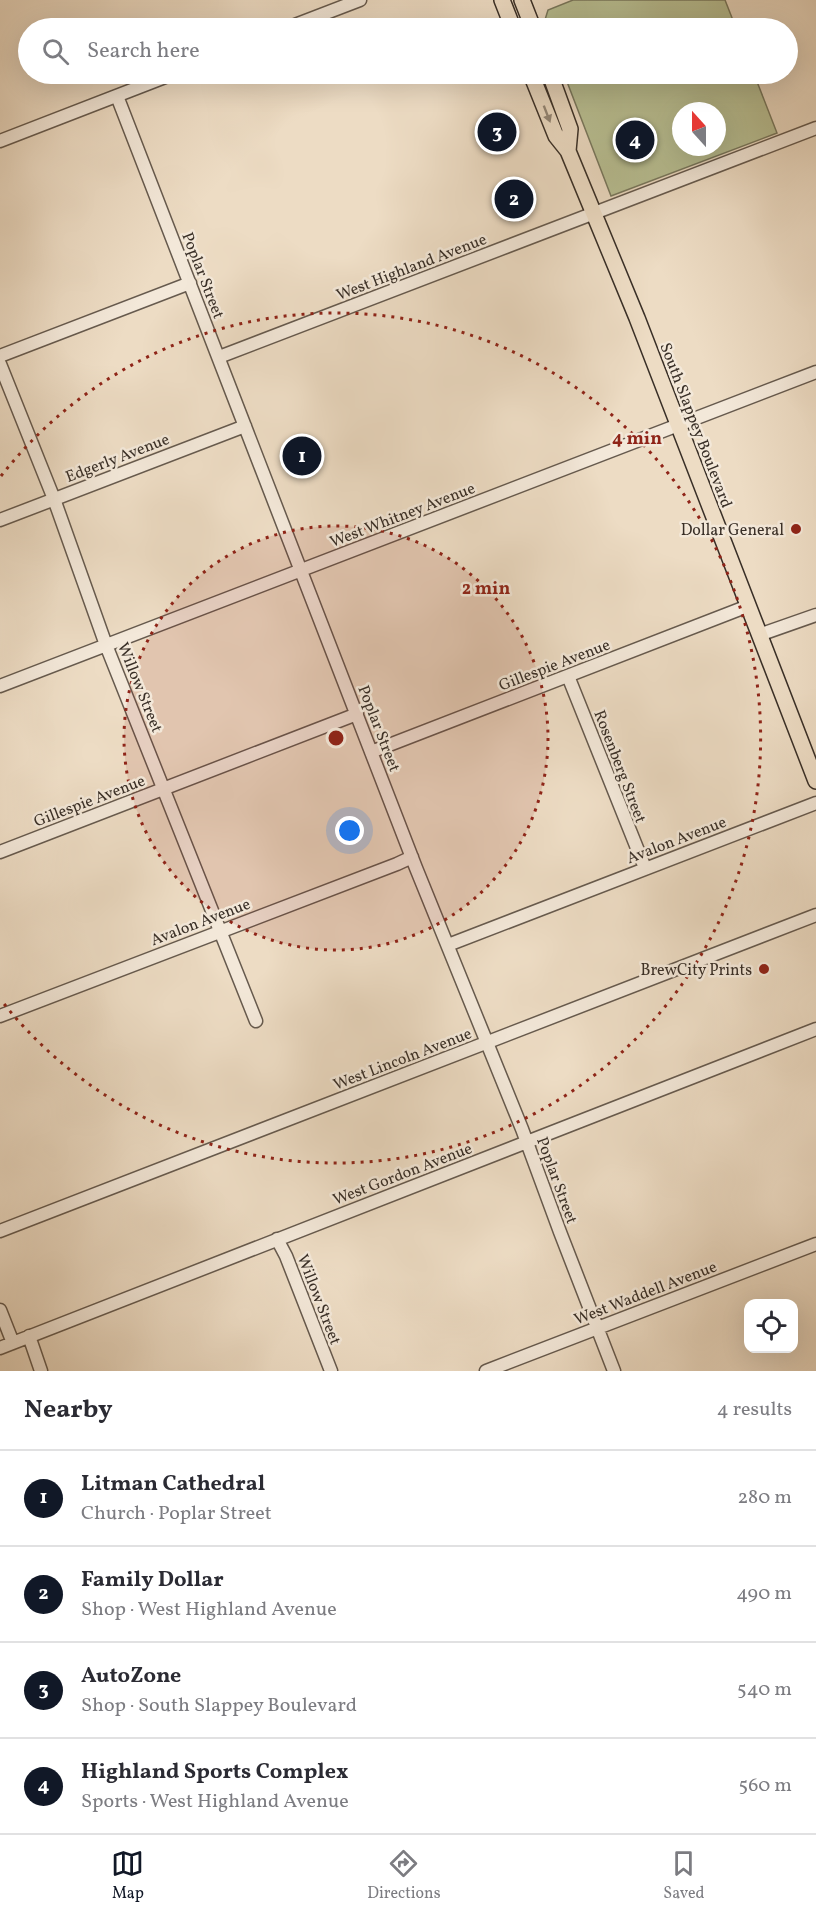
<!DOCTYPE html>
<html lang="en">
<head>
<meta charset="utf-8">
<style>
  :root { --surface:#fff; --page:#f2f2f3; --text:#2b2b33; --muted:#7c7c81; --line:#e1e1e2; --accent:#111827 }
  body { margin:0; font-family:Vollkorn,serif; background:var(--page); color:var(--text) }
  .controls { position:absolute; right:18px; bottom:18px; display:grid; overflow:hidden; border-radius:12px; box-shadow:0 6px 24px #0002 }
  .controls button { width:54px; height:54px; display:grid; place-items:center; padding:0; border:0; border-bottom:2px solid var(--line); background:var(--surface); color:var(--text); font:30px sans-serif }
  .compass { position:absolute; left:672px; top:102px; width:54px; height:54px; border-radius:50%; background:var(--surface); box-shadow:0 6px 24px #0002; rotate:339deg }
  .you { position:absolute; left:350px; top:831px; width:21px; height:21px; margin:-15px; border:4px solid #fff; border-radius:50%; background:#1a73e8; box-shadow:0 0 0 9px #1a73e833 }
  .badge { display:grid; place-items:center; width:39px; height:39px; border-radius:50%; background:var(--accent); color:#fff; font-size:20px; font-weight:700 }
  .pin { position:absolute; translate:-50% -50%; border:3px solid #fff; box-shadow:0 2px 6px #0006 }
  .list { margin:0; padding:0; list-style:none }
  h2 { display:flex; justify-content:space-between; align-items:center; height:78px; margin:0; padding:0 24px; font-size:26px }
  h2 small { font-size:20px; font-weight:400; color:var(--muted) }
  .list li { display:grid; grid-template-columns:39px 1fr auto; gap:18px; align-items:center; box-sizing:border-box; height:96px; padding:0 24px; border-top:2px solid var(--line) }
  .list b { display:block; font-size:22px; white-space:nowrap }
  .list p { margin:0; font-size:20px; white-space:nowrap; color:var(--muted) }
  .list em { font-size:20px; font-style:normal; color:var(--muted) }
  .icon { flex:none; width:33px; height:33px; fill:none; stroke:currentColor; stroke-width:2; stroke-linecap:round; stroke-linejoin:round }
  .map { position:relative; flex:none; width:816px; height:1371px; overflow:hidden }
  .search { position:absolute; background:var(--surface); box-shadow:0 6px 24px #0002; left:18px; right:18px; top:18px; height:66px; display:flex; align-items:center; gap:15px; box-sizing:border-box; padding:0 21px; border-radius:33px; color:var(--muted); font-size:22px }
  .sheet { height:462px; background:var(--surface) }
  nav { display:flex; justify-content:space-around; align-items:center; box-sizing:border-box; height:84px; border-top:2px solid var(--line); background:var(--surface); font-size:16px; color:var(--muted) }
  nav a { display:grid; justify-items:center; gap:3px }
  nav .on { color:var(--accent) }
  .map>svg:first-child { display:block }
  .green { fill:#b8c094; stroke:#78785e; stroke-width:1.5; fill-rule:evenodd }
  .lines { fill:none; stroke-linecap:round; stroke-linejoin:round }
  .minor-casing { stroke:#665a4e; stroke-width:15 }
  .major-casing { stroke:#392f27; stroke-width:18 }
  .minor { stroke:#f3e8d9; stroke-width:12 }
  .major { stroke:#eddcc4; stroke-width:15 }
  .oneway { fill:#938676 }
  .ring { fill:none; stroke:#8f2418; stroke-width:3; stroke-dasharray:3 6 }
  .poi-dot { fill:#8f2418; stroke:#f3e8d9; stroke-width:2 }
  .labels { text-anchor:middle; stroke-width:5; stroke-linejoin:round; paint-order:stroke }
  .street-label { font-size:16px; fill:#392f27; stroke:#f3e8d9 }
  .poi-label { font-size:16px; fill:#392f27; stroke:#f3e8d9; text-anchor:end }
  .centre { fill:#8f2418; stroke:#f3e8d9; stroke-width:3 }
  .ring-label { font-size:18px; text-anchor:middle; font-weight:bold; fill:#8f2418; stroke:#f3e8d9; stroke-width:5; stroke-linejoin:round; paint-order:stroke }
</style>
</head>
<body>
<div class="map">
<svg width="816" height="1371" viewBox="0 0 816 1371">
  <rect width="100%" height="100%" fill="#eddcc4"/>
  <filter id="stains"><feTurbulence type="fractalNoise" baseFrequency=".00333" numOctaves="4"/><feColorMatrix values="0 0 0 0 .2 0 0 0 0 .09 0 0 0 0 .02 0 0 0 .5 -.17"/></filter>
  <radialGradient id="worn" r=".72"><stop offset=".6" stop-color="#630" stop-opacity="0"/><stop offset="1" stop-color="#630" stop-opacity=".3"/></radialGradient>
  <path class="green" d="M 573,0 L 725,0 L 736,28 L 546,28 L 544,23 L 548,10 Z
    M 564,74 L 754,74 L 777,133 L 611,196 ZM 681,111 L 717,111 L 717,147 L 681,147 Z"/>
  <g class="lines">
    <g class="minor-casing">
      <path id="minor" d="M 287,28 L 360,0
        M 117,96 L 416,868 L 522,1129 L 560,1232 L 614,1371
        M 0,141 L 173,74
        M 0,356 L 190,283
        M 219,357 L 816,128
        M 0,364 L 54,499 L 106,645 L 256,1021
        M 0,520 L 245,426
        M 759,635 L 816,615
        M 568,676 L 645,868
        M 0,686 L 816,372
        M 371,752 L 748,606
        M 0,852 L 357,714
        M 448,945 L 816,803
        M 0,1016 L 397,864 L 412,857
        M 0,1231 L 816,915
        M 277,1239 L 286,1256 L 331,1371
        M 0,1310 L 13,1343
        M 29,1336 L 41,1371
        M 0,1348 L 816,1029
        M 486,1371 L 816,1244"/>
    </g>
    <g class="major-casing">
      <path id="major" d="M 502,0 L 513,28
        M 522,0 L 533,28
        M 531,74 L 556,136 L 568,151 L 637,318 L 816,781
        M 550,74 L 570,129 L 568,151"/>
    </g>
    <use href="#minor" class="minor"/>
    <use href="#major" class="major"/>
  </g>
  <defs><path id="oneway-solid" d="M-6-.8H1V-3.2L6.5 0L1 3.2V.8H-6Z" transform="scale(1.5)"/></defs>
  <use class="oneway" href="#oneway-solid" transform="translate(547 114) rotate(69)"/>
  <circle cx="336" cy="738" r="212" fill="#8f2418" fill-opacity=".12"/>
  <g class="ring">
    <circle cx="336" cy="738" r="212"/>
    <path d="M1 476A425 425 0 1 1 1 1000"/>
  </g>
  <g class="poi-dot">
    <circle cx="796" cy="529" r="6"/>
    <circle cx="764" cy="969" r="6"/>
  </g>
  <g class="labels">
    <g class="street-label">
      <text transform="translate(411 266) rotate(-21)" y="6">West Highland Avenue</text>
      <text transform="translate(204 275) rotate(69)" y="6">Poplar Street</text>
      <text transform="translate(697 425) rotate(69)" y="6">South Slappey Boulevard</text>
      <text transform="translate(117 457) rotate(-21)" y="6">Edgerly Avenue</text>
      <text transform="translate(402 514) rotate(-21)" y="6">West Whitney Avenue</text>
      <text transform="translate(554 664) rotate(-21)" y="6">Gillespie Avenue</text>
      <text transform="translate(141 687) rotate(68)" y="6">Willow Street</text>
      <text transform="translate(380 728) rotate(69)" y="6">Poplar Street</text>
      <text transform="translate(621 766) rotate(69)" y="6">Rosenberg Street</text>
      <text transform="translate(89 800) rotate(-21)" y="6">Gillespie Avenue</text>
      <text transform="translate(676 839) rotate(-21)" y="6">Avalon Avenue</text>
      <text transform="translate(200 921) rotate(-21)" y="6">Avalon Avenue</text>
      <text transform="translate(402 1058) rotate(-21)" y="6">West Lincoln Avenue</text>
      <text transform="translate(402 1173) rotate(-21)" y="6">West Gordon Avenue</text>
      <text transform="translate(558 1180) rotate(70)" y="6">Poplar Street</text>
      <text transform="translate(645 1292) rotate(-21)" y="6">West Waddell Avenue</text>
      <text transform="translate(320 1299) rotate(69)" y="6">Willow Street</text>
    </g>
    <g class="poi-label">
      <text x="784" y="535">Dollar General</text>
      <text x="752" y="975">BrewCity Prints</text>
    </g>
  </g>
  <circle cx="336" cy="738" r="9" class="centre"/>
  <g class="ring-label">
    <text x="637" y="444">4 min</text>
    <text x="486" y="594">2 min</text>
  </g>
  <rect width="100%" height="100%" filter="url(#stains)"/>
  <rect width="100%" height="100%" fill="url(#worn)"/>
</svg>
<div class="controls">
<button><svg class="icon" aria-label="locate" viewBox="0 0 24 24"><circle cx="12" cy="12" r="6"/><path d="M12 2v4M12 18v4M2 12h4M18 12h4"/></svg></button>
</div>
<svg class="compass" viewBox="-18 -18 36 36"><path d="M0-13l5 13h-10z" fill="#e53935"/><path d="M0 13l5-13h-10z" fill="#7c7c81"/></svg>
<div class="you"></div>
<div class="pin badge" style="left:302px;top:456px">1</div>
<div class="pin badge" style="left:514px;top:199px">2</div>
<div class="pin badge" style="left:497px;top:132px">3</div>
<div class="pin badge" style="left:635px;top:140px">4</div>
<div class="search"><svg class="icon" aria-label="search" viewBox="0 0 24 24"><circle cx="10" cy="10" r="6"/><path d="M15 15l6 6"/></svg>Search here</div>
</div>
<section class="sheet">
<h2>Nearby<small>4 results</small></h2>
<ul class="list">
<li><span class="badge">1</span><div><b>Litman Cathedral</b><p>Church · Poplar Street</p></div><em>280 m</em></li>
<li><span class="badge">2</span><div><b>Family Dollar</b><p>Shop · West Highland Avenue</p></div><em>490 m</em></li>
<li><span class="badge">3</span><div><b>AutoZone</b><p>Shop · South Slappey Boulevard</p></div><em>540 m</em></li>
<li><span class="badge">4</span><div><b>Highland Sports Complex</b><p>Sports · West Highland Avenue</p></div><em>560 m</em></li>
</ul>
</section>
<nav>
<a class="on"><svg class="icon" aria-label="map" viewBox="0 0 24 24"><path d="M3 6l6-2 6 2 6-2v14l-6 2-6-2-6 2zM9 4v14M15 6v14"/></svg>Map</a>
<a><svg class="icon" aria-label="directions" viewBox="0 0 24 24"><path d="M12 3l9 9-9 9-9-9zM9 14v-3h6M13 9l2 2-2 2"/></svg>Directions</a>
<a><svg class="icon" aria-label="saved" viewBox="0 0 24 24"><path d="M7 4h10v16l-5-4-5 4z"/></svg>Saved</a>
</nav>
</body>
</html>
